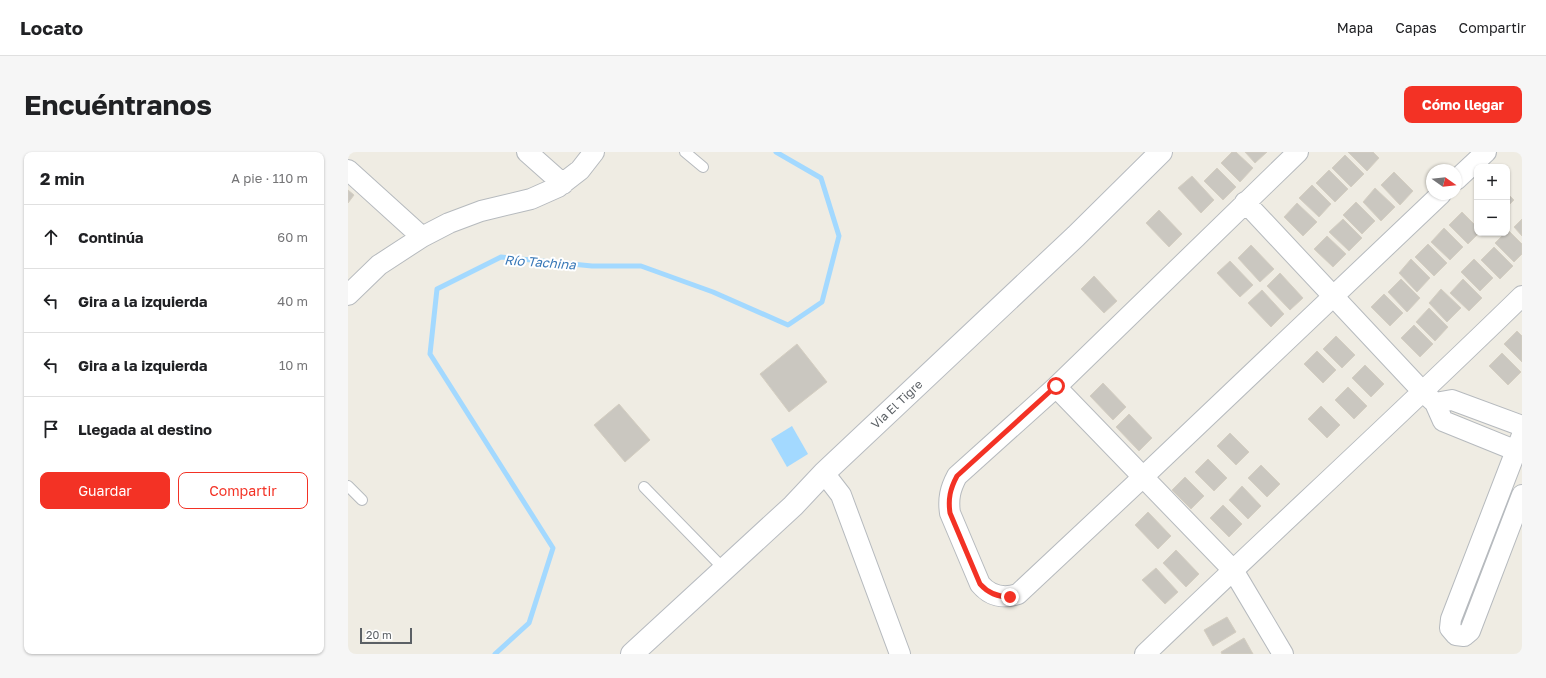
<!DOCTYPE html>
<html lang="es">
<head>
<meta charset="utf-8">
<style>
  :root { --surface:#fff; --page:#f6f6f6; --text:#202124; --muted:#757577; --line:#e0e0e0; --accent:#f33225 }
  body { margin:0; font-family:"Golos Text",sans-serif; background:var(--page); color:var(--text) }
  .controls { position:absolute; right:12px; top:12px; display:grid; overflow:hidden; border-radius:8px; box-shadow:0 1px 3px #0004 }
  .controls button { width:36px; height:36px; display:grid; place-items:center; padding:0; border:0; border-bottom:1px solid var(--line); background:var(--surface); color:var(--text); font:20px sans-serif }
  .compass { position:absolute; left:1078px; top:12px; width:36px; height:36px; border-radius:50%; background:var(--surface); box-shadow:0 1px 3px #0004; rotate:105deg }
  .scale { position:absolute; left:12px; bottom:10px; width:52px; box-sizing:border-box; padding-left:4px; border:2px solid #5b6065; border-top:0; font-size:11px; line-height:14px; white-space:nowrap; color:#5b6065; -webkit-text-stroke:3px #fff; paint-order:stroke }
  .stop { position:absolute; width:12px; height:12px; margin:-9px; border:3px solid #f33225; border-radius:50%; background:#fff }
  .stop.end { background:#f33225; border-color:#fff; box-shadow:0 1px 4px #0008 }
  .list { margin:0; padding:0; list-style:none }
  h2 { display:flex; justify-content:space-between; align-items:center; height:52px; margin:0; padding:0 16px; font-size:17px }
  h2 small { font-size:13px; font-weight:400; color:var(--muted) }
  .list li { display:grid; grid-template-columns:26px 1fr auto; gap:12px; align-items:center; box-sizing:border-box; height:64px; padding:0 16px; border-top:1px solid var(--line) }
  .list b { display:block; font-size:15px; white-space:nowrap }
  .list em { font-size:13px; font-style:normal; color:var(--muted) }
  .actions { display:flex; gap:8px; padding:12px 16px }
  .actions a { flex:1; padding:9px 0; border:1px solid var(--accent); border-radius:8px; text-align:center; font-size:14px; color:var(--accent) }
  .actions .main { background:var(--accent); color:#fff }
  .icon { flex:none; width:22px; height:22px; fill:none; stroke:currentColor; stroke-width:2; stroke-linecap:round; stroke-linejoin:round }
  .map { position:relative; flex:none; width:1174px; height:502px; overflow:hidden; border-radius:8px }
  header { display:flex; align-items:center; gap:24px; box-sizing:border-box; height:56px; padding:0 20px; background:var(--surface); border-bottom:1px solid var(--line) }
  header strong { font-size:19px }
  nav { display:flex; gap:22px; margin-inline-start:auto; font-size:14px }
  .intro { display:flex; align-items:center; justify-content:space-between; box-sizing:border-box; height:96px; padding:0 24px }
  h1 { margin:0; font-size:28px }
  .button { padding:10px 18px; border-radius:8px; background:var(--accent); color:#fff; font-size:14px; font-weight:700 }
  main { display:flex; gap:24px; padding:0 24px }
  aside { flex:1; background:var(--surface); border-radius:8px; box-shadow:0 1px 3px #0004 }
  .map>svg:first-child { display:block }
  .water { fill:#a3d9ff }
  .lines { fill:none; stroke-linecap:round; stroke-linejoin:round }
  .stream { stroke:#a3d9ff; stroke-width:5 }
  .building { fill:#cac7c0; stroke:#d4cec1 }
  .lane-casing { stroke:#b6babe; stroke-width:12 }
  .street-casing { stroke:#b6babe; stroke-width:22 }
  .secondary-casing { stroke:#b7bbc0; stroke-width:24 }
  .lane { stroke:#fff; stroke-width:10 }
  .street { stroke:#fff; stroke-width:20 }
  .secondary { stroke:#fff; stroke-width:22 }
  .route { stroke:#f33225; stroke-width:5 }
  .labels { text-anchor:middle; stroke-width:4; stroke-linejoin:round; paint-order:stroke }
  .street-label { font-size:12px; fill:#5b6065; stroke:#fff }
  .water-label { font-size:13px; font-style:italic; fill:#3a79b8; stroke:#fff }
</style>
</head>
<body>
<header>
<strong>Locato</strong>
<nav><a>Mapa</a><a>Capas</a><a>Compartir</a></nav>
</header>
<div class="intro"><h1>Encuéntranos</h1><a class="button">Cómo llegar</a></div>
<main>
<aside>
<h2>2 min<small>A pie · 110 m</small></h2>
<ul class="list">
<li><svg class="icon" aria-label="ahead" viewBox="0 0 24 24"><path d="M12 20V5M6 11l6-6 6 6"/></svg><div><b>Continúa</b></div><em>60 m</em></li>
<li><svg class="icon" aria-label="left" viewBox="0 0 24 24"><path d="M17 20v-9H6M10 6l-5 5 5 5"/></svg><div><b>Gira a la izquierda</b></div><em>40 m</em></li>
<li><svg class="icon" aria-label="left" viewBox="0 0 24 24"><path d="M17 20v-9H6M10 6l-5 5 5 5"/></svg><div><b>Gira a la izquierda</b></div><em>10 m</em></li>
<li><svg class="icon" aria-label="arrive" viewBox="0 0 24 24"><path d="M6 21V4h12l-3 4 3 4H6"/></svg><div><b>Llegada al destino</b></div></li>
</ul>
<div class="actions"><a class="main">Guardar</a><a>Compartir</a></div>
</aside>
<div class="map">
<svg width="1174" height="502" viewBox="0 0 1174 502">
  <rect width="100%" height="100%" fill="#efece3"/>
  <path class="water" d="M 444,274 L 460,302 L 439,315 L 423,287 Z"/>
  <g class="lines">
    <path class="stream" d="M 147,502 L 181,471 L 205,396 L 82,202 L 89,137 L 153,105 L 244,114 L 293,114 L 365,140 L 440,173 L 474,150 L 491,84 L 473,26 L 428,0"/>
  </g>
  <path class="building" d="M 884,0 L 888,0 L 905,16 L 892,30 L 873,11 Z
    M 897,0 L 919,0 L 907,11 Z
    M 1000,0 L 1025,0 L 1031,6 L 1019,19 Z
    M 997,3 L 1016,22 L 1003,35 L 984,16 Z
    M 869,16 L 888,35 L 875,48 L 856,29 Z
    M 981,18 L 1000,37 L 987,50 L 968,31 Z
    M 1046,20 L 1065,39 L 1052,53 L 1033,33 Z
    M 844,24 L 866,48 L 853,61 L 830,36 Z
    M 964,33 L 983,52 L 971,65 L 951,46 Z
    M 1027,36 L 1047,55 L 1033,69 L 1015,50 Z
    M 0,38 L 6,43 L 0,51 Z
    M 1159,41 L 1166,48 L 1159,55 Z
    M 1008,50 L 1027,69 L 1014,82 L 995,63 Z
    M 949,51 L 969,70 L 955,84 L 936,65 Z
    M 811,58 L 834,82 L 821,95 L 798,71 Z
    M 1114,60 L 1129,75 L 1129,81 L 1131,81 L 1120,92 L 1101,73 Z
    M 995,67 L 1014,86 L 1001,99 L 981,80 Z
    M 1174,67 L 1174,84 L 1166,75 Z
    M 1096,76 L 1115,95 L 1102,108 L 1083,90 Z
    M 1160,78 L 1174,92 L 1174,102 L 1166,110 L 1147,91 L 1157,81 L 1159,81 Z
    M 979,84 L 998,102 L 985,115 L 966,97 Z
    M 1080,92 L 1099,111 L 1086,124 L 1067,105 Z
    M 903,93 L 926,117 L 912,130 L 890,106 Z
    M 1146,95 L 1165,114 L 1152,127 L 1133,108 Z
    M 1063,107 L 1082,126 L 1069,140 L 1051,121 Z
    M 1126,107 L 1145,126 L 1132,139 L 1113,120 Z
    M 882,109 L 905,133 L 892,145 L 869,121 Z
    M 932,121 L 955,146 L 942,158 L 919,134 Z
    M 746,124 L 769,149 L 756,161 L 733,137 Z
    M 1053,127 L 1072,146 L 1059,160 L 1040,140 Z
    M 1115,127 L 1134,146 L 1121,159 L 1102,141 Z
    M 1093,137 L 1113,156 L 1099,170 L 1081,151 Z
    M 914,138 L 936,162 L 923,175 L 900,151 Z
    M 1036,142 L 1055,161 L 1042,174 L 1023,155 Z
    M 1081,156 L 1100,175 L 1087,189 L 1068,170 Z
    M 1066,173 L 1085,192 L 1072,205 L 1053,186 Z
    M 1169,179 L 1174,184 L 1174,210 L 1156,192 Z
    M 988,184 L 1007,203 L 994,216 L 975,197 Z
    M 449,192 L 479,230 L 441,260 L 412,222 Z
    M 969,199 L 988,218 L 975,231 L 956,212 Z
    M 1154,201 L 1173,220 L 1160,233 L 1141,214 Z
    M 1017,213 L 1036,232 L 1023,245 L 1004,226 Z
    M 755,231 L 778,255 L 765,268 L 742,244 Z
    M 1000,235 L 1019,254 L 1006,267 L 987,248 Z
    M 271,252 L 302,288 L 277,310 L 246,273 Z
    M 973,254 L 992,273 L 979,286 L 960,267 Z
    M 781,262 L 804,286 L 791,299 L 768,275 Z
    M 882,281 L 901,300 L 888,313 L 869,294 Z
    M 860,307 L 879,326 L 866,339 L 847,320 Z
    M 913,313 L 932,332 L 919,345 L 900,326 Z
    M 837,325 L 856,344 L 843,357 L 824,338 Z
    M 894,334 L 913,354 L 900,367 L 881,348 Z
    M 875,353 L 894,372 L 881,385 L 862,366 Z
    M 800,360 L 823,384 L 810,397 L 787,373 Z
    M 828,398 L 851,422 L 838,435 L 815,411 Z
    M 808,416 L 830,440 L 817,452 L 794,428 Z
    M 879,465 L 888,480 L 865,494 L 856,478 Z
    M 896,486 L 905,502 L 874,502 L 873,500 Z"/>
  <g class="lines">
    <g class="lane-casing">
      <path id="lane" d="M 337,0 L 355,15
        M 0,334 L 14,348
        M 296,335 L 376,417"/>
    </g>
    <g class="street-casing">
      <path id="street" d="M 179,0 L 215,32
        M 950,0 L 708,235 L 609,324 C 602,337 600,347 602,361 L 632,432 C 642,444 655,447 670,442 L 795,325 L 1093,42
        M 0,18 L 74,85
        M 1108,28 L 1138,0
        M 897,50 L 1075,240 L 1087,251 L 1095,269 L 1174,301
        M 0,143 L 31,113 L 74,85 L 101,71 L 133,59 L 183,47 L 210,35 L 232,18 L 246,0
        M 708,235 L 885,418 L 935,502
        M 1087,251 L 1104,248 L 1174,274
        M 1174,283 L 1103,467 L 1102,476 L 1108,483 L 1116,484 L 1122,479 L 1174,343
        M 476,321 L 493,343 L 552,502
        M 797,502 C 922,382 1050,265 1174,144"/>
    </g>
    <g class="secondary-casing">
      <g id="secondary">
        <path id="s1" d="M 284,502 L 445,354 L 476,321 L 728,84 L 813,0"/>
      </g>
    </g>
    <use href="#lane" class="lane"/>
    <use href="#street" class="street"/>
    <use href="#secondary" class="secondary"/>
  </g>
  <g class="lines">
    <path class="route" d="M 662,445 C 649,445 640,441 632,432 L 602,361 C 600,347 602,337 609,324 L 708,234"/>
  </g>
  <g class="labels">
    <g class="street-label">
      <text dy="4" stroke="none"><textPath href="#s1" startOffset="364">Via El Tigre</textPath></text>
    </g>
    <g class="water-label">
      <text transform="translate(192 110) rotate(4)" y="5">Río Tachina</text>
    </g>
  </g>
</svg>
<div class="controls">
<button>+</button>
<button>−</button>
</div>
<svg class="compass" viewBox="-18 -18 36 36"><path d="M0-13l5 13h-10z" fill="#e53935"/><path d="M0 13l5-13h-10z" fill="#757577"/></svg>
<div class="scale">20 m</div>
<div class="stop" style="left:708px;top:234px"></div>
<div class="stop end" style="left:662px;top:445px"></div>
</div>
</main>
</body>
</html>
